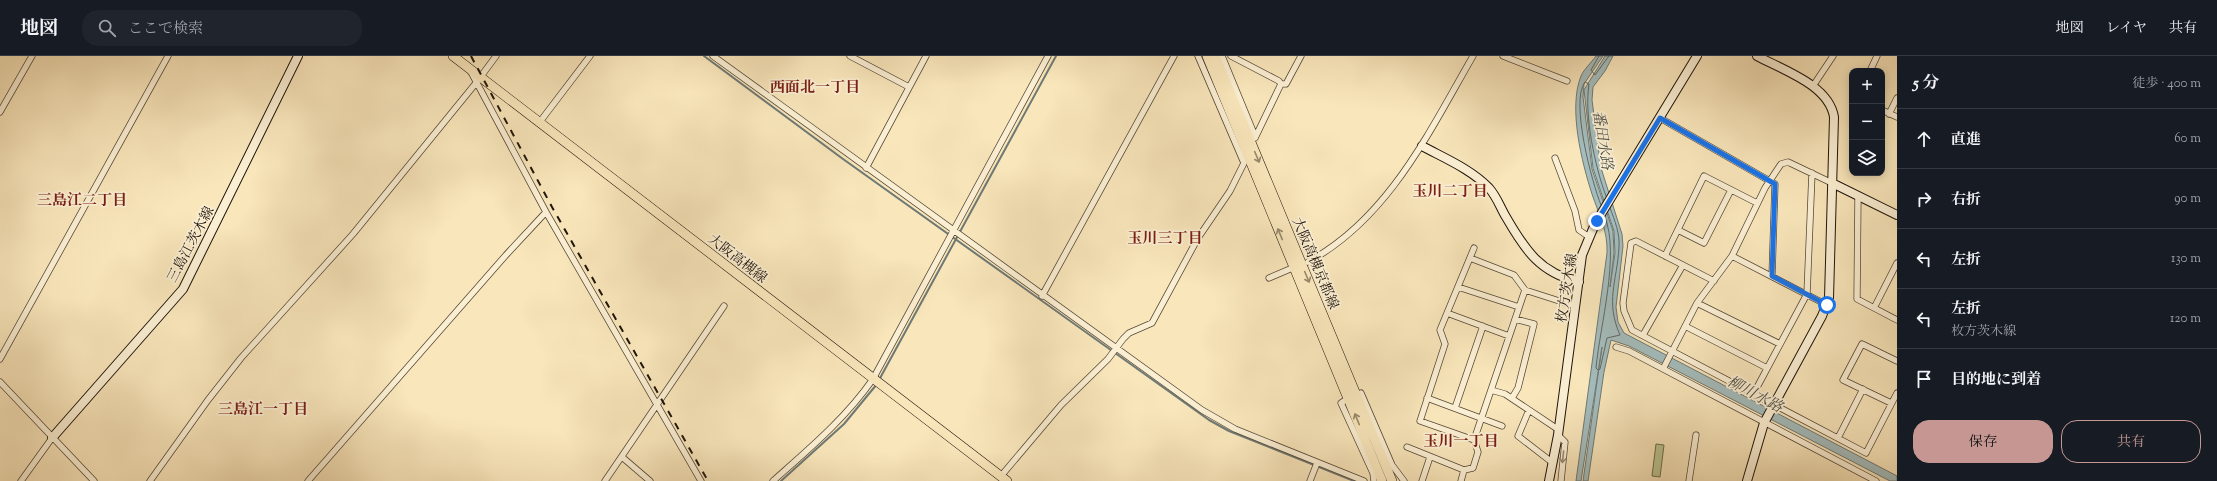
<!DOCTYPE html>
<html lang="ja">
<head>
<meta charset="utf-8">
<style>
  :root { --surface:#171b24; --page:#20242c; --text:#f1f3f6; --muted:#9ea1a6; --line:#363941; --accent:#c59692 }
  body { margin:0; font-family:"Sorts Mill Goudy","Noto Serif JP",serif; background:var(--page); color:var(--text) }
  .controls { position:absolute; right:12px; top:12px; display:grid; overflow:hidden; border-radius:8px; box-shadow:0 2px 10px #0003 }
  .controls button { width:36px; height:36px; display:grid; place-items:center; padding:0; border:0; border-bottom:1px solid var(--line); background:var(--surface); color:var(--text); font:20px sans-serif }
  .stop { position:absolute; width:12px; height:12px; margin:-9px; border:3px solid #1a73e8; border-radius:50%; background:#fff }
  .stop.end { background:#1a73e8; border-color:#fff; box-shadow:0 1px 4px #0008 }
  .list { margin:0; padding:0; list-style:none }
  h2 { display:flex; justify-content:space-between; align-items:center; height:52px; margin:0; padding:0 16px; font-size:17px }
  h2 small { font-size:13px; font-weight:400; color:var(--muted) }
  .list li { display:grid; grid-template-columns:26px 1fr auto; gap:12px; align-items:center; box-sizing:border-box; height:60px; padding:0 16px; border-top:1px solid var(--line) }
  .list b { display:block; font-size:15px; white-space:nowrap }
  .list p { margin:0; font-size:13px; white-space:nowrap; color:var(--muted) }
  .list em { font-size:13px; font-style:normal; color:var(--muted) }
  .actions { display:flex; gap:8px; padding:12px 16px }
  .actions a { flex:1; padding:9px 0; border:1px solid var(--accent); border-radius:16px; text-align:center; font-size:14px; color:var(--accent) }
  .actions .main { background:var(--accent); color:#111 }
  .icon { flex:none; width:22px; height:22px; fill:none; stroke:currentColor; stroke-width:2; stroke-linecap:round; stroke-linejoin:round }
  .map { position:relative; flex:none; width:1897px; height:425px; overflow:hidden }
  header { display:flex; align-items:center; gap:24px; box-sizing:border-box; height:56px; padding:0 20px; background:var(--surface); border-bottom:1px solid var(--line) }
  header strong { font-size:19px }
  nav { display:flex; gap:22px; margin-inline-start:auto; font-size:14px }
  .search { width:280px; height:36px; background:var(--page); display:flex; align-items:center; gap:10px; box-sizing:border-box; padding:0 14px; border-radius:16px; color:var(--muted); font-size:15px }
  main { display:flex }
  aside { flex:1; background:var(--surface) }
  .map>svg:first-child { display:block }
  .green { fill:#bcc591; stroke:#6d6c4e }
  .water { fill:#a4bcbc; stroke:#6e7975 }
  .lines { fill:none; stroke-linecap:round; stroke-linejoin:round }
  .shore { stroke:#616863; stroke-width:1 }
  .stream { stroke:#6e7975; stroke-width:2 }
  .street-casing { stroke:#554836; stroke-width:7 }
  .secondary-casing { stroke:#1e140a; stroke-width:10 }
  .primary-casing { stroke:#1e140a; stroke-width:10 }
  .street { stroke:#fbefd3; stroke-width:5.5 }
  .secondary { stroke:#fbefd3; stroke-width:8 }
  .primary { stroke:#f9e6bb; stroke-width:9 }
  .rail { stroke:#1e140a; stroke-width:2; stroke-dasharray:7 7; stroke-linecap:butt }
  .oneway { stroke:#96886b }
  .oneway2 { stroke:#988c79 }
  .route { stroke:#1a73e8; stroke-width:5 }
  .labels { text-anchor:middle; stroke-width:3.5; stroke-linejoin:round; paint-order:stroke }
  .street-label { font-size:14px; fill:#1e140a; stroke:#fbefd3 }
  .neighbourhood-label { font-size:15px; font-weight:bold; fill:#7a1f14; stroke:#fbefd3 }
  .water-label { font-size:15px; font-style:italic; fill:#4d4f48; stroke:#fbefd3 }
</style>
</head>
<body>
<header>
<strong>地図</strong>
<div class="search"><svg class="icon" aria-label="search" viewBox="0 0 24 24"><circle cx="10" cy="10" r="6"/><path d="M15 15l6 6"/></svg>ここで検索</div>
<nav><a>地図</a><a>レイヤ</a><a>共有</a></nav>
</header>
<main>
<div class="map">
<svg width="1897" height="425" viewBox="0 0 1897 425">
  <rect width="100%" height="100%" fill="#f9e6bb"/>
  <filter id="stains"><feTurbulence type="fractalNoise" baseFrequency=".005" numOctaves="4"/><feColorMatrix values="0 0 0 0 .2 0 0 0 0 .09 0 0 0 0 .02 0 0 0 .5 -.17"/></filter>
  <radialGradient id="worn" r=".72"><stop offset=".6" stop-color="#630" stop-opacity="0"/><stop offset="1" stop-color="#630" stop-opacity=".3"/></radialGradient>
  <path class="green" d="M 1656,388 L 1664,389 L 1660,421 L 1652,420 Z"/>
  <path class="water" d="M 1596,0 L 1603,0 L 1584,28 L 1583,41 L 1592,113 L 1613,175 L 1614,197 L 1610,231 L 1615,197 L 1614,175 L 1593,112 L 1584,34 L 1605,0 L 1613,0 L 1605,15 L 1593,31 L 1592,44 L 1601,112 L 1622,178 L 1623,190 L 1616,251 L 1618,266 L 1624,277 L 1897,420 L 1897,425 L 1890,425 L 1629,290 L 1611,284 L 1604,316 L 1588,425 L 1583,425 L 1602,291 L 1581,425 L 1576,425 L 1607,197 C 1608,175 1599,159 1592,138 C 1582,107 1568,52 1581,20 C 1584,13 1591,7 1596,0 Z"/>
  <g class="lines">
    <path class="shore" d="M 1599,0 L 1591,14 L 1595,19 L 1609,0
      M 1601,149 C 1592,127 1570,45 1585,26 L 1589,28 C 1584,59 1595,111 1606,140
      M 1605,161 C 1620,200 1600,269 1596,312 L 1598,314 L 1600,313 L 1607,282 L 1620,279 C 1605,245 1617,226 1619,191 C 1620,178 1615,165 1610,152"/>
    <path class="stream" d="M 704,0 L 843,103 L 1209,364 L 1229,375 L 1354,425
      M 879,324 L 1056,0
      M 781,425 L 844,368 L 877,328"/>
    <g class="street-casing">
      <path id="street" d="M 713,0 L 1202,354 L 1235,373 L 1364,425
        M 850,0 L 909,31
        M 1222,0 L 1255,80
        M 1231,0 L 1279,25 L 1281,28
        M 1503,0 L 1567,25
        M 1870,15 L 1877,0
        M 471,16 L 546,156 L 701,425
        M 1281,28 L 1286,28 L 1301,0
        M 1813,30 L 1833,0
        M 1882,54 L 1897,61
        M 0,56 L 32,0
        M 1889,58 L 1897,42
        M 1660,62 L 1775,128 L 1772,220
        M 539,67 L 590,0
        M 1255,82 L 1281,28
        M 1555,102 L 1575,155 L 1579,174 L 1589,181
        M 866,112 L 926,0
        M 1858,140 L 1857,243 L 1897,264
        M 1678,174 L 1704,187 L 1731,134
        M 1474,192 L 1440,274 L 1445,288 L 1420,365 L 1474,384 L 1525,234
        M 1665,200 L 1704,120 L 1757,147
        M 1732,200 L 1827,249
        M 1470,202 L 1514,219 L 1525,234 L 1575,250
        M 1308,206 C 1389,162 1429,76 1473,0
        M 1269,222 L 1290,213
        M 1714,225 L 1636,185 L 1631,187 L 1623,247 L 1624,255 L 1632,274 L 1866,397 L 1897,337
        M 1458,231 L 1519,251
        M 1042,240 L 1174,0
        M 1697,247 L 1780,288
        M 1874,252 L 1897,207
        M 1447,257 L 1509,280
        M 1685,270 L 1767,312
        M 1643,279 L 1683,209
        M 1616,291 L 1629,295 L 1876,425
        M 0,303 L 168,0
        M 1663,313 L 1697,247 L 1732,200 L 1765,132 L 1781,108 L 1788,106 L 1832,127
        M 0,326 L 94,425
        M 1491,334 L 1505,338 L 1559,374
        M 1754,337 L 1807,238 L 1812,117
        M 1359,338 L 1361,337 L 1392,409 L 1404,425
        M 1427,342 L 1502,370
        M 1512,342 L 1518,332 L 1534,268 L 1515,263
        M 1344,345 L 1341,347 L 1373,417 L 1374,425
        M 1891,347 L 1843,324 L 1862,288 L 1897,305
        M 1455,352 L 1483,270
        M 1529,354 L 1518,380 L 1553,407
        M 1558,379 L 1565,386 L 1561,425
        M 1838,382 L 1863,333
        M 1407,391 L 1464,414 L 1473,412 L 1478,396 L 1474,384
        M 622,401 L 650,425
        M 1001,420 L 1061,349 L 1108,303 L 1123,283 L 1129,277 L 1152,267 L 1198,182 L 1230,135 L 1244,107 L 1198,0
        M 21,425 L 52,382
        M 150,425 L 208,344 L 241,302 L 353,178 L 476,27 L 496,0
        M 308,425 L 506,199 L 546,156
        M 605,425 L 724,250
        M 773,425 C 809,393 845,363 873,323 L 1048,0
        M 1310,425 L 1317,407
        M 1422,425 L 1430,401
        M 1461,425 L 1464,414
        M 1689,425 L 1696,379"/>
    </g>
    <g class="secondary-casing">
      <path id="secondary" d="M 1422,90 C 1444,102 1471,113 1489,132 C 1497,141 1500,151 1506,161 C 1525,194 1540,217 1579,226
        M 1832,127 L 1897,159
        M 52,382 L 183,233 L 298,0
        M 1549,425 L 1558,379 L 1582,199 L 1595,168 L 1697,0
        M 1747,425 L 1764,367 L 1822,260 L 1829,242 L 1834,61 C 1829,29 1783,14 1757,0"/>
    </g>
    <g class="primary-casing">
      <path id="primary" d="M 453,0 L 1007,425
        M 1207,0 L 1382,425
        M 1215,0 L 1392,425"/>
    </g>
    <use href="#street" class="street"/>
    <use href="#secondary" class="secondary"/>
    <use href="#primary" class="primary"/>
    <path class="rail" d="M 471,0 L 552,151 L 708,425"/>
  </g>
  <defs><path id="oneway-shaft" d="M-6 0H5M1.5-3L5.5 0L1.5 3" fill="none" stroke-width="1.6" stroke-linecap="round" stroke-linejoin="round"/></defs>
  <g class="oneway">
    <use href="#oneway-shaft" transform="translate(1257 101) rotate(67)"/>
    <use href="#oneway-shaft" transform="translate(1280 178) rotate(-112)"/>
    <use href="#oneway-shaft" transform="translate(1307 221) rotate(67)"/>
    <use href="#oneway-shaft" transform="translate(1357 363) rotate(-112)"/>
  </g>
  <use class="oneway2" href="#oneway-shaft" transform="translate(1563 401) rotate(96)"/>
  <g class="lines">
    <path class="route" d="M 1597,165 L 1660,62 L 1775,128 L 1772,220 L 1827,249"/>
  </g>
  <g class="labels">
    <g class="street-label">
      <text transform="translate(190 188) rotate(-62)" y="5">三島江茨木線</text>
      <text transform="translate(738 202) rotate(38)" y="5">大阪高槻線</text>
      <text transform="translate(1316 207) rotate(67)" y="5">大阪高槻京都線</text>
      <text transform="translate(1566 232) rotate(-81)" y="5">枚方茨木線</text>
    </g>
    <g class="neighbourhood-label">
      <text x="815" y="36">西面北一丁目</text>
      <text x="1450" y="140">玉川二丁目</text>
      <text x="82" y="149">三島江二丁目</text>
      <text x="1165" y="187">玉川三丁目</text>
      <text x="263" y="358">三島江一丁目</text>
      <text x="1461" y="390">玉川一丁目</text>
    </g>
    <g class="water-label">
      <text transform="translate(1603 84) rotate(81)" y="5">番田水路</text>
      <text transform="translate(1755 338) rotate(28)" y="5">柳川水路</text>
    </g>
  </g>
  <rect width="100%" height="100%" filter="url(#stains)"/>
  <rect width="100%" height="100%" fill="url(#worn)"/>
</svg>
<div class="controls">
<button>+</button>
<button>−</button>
<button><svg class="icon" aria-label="layers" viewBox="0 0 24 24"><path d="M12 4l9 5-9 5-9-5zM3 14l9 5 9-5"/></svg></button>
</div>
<div class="stop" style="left:1827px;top:249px"></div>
<div class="stop end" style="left:1597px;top:165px"></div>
</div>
<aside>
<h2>5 分<small>徒歩 · 400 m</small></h2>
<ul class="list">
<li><svg class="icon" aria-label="ahead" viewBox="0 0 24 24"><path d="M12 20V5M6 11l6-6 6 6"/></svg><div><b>直進</b></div><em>60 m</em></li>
<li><svg class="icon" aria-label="right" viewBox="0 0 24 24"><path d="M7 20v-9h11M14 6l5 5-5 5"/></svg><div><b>右折</b></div><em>90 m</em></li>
<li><svg class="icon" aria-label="left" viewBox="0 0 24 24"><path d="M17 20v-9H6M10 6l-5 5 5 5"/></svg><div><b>左折</b></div><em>130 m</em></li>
<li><svg class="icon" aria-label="left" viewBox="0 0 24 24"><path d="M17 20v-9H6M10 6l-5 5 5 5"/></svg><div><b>左折</b><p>枚方茨木線</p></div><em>120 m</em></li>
<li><svg class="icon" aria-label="arrive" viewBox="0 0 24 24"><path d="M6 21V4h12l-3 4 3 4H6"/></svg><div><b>目的地に到着</b></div></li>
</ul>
<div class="actions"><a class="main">保存</a><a>共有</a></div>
</aside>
</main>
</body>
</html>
